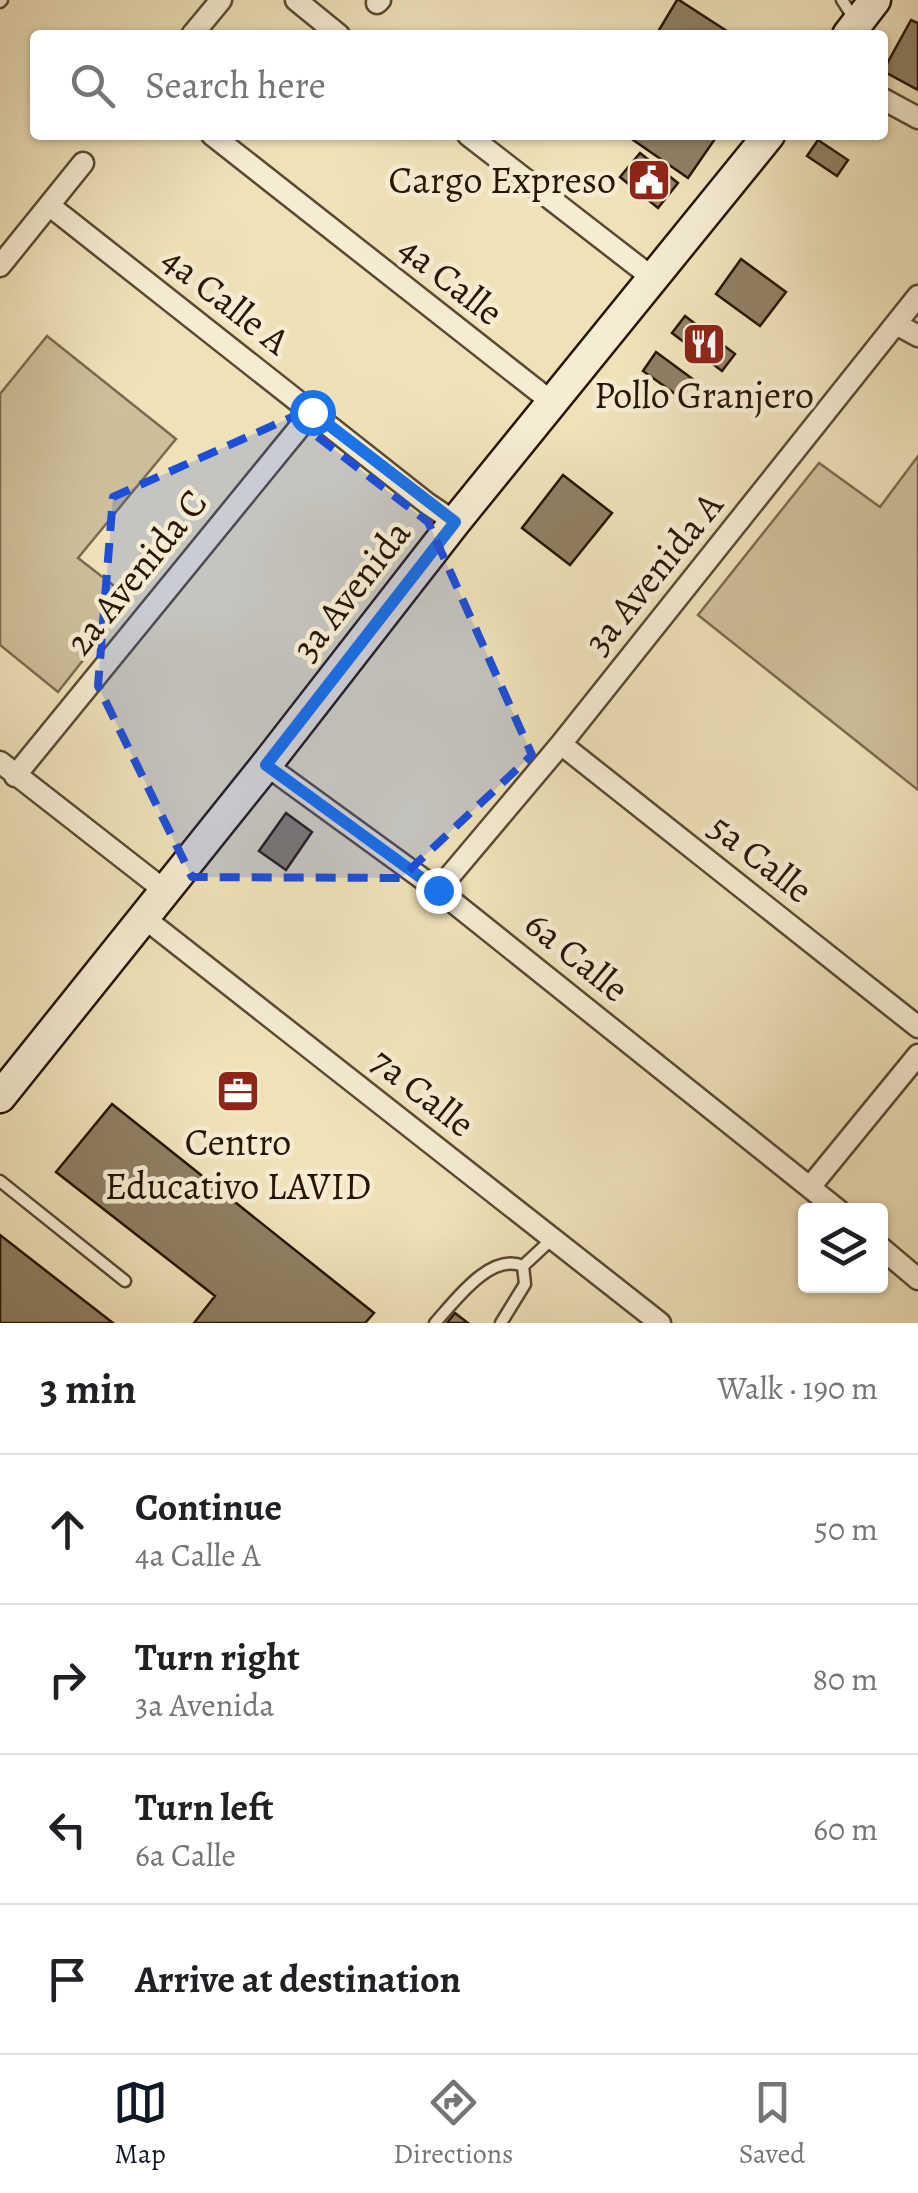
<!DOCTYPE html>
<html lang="en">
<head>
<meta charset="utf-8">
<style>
  :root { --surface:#fff; --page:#f2f2f2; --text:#202124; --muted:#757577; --line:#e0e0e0; --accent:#111827 }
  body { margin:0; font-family:Alegreya,serif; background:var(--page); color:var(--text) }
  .controls { position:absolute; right:30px; bottom:30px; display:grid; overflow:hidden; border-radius:10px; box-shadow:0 2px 8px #0004 }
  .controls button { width:90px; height:90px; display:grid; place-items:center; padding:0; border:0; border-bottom:2px solid var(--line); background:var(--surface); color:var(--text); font:50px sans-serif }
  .stop { position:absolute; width:30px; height:30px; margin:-22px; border:8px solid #1a73e8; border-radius:50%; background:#fff }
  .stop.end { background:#1a73e8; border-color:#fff; box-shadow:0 2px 10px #0008 }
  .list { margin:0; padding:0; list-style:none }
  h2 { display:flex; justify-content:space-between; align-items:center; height:130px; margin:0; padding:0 40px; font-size:42px }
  h2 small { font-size:32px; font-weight:400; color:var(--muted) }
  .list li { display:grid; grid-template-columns:65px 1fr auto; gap:30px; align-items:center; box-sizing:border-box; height:150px; padding:0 40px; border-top:2px solid var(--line) }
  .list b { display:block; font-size:38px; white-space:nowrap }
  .list p { margin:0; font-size:32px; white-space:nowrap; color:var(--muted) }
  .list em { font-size:32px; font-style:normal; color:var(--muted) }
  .icon { flex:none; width:55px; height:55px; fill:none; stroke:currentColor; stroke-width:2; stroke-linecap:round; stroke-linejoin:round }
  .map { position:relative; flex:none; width:918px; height:1323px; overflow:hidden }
  .search { position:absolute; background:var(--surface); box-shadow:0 2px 8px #0004; left:30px; right:30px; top:30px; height:110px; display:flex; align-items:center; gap:25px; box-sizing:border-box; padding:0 35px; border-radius:10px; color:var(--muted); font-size:38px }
  .sheet { height:730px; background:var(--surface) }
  nav { display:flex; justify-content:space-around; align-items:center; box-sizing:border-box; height:140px; border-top:2px solid var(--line); background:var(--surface); font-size:28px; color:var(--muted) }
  nav a { display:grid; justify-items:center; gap:5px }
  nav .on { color:var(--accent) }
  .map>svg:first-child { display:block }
  .green { fill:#cdbf9a; stroke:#7a6a50; stroke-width:2.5 }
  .building { fill:#8f8063; stroke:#281605; stroke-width:2.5 }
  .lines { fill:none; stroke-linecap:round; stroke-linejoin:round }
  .service-casing { stroke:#5a4932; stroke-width:15 }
  .minor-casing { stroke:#5a4932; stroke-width:25 }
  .secondary-casing { stroke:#281605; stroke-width:35 }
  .service { stroke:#f5ecd2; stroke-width:10 }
  .minor { stroke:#f5ecd2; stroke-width:20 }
  .secondary { stroke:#f5ecd2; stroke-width:30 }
  .route { stroke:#1a73e8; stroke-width:12 }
  .marked { fill:#1d4ed8; fill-opacity:0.2; stroke:#1d4ed8; stroke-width:8; stroke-dasharray:20 12; stroke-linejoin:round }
  .labels { text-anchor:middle; stroke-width:9; stroke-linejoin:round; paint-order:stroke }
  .poi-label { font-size:38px; fill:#281605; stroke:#f5ecd2 }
  .street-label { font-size:38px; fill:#281605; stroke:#f5ecd2 }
</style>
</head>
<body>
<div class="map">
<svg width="918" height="1323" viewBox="0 0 918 1323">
  <rect width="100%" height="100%" fill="#efe2b9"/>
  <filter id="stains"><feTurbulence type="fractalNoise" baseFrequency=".002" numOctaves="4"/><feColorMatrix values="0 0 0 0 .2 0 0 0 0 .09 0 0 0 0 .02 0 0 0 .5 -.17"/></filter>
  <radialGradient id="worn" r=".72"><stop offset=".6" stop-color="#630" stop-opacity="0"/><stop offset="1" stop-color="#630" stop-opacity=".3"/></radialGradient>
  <path class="green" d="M 47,336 L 176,439 L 78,558 L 131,599 L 58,692 L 0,645 L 0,394 Z
    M 918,456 L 918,790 L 698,615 L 819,463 L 880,507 Z"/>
  <path class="building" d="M 677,0 L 679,0 L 733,35 L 656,35 Z
    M 911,20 L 918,23 L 918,90 L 883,71 Z
    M 626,135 L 716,135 L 717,136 L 688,178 Z
    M 818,140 L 848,160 L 837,176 L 807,156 Z
    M 640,153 L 678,183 L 658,208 L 620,177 Z
    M 741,259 L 786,292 L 760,326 L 716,294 Z
    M 685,316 L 735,354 L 722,371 L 672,333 Z
    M 656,352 L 694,380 L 681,398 L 643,371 Z
    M 563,475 L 612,513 L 570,565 L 522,528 Z
    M 286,813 L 312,832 L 286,870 L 259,851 Z
    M 112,1104 L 374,1313 L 365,1323 L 194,1323 L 215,1296 L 56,1172 Z
    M 0,1235 L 113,1323 L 0,1323 Z
    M 455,1313 L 468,1323 L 447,1323 Z"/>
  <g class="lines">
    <g class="service-casing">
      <path id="service" d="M 842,0 L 855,20
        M 0,2 L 2,0
        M 0,1181 L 125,1281
        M 435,1323 C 455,1301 490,1252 523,1266
        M 501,1323 L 525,1284 L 523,1266 L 552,1239"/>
    </g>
    <g class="minor-casing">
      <path id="minor" d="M 296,0 L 339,35
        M 377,3 L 380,0
        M 192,35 L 221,0
        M 883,99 L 918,118
        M 212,135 L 553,403
        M 468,135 L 654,279
        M 50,206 L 428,504 L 455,522
        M 0,266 L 83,163
        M 896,324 L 918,336
        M 561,744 L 918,1027
        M 0,762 L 164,890
        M 266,765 L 438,890 L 838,1210
        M 15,776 L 312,412
        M 438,890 L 561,744 L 918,296
        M 143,917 L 660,1323
        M 810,1187 L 918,1055
        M 880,1247 L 918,1279"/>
    </g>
    <g class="secondary-casing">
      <path id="secondary" d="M 848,35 L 875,0
        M 0,1097 L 266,765 L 455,522 L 769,135"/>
    </g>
    <use href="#service" class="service"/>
    <use href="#minor" class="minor"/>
    <use href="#secondary" class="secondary"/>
  </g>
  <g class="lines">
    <path class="route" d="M 312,412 L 455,522 L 266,765 L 438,890"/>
  </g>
  <path class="marked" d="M 292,417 L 428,522 L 532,755 L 401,878 L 192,877 L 98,686 L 113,497 Z"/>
  <defs>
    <g id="civic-square" transform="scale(2.25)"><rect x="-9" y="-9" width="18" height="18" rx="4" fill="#8f2418" stroke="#f5ecd2"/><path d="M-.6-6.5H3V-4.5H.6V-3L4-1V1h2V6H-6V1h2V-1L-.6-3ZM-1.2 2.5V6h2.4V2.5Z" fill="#fff"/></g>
    <g id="restaurant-square" transform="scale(2.25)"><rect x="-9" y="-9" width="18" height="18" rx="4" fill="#8f2418" stroke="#f5ecd2"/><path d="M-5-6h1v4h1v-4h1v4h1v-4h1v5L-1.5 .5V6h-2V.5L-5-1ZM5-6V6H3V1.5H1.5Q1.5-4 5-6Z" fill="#fff"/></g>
    <g id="office-square" transform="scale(2.25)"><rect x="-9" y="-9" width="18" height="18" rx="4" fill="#8f2418" stroke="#f5ecd2"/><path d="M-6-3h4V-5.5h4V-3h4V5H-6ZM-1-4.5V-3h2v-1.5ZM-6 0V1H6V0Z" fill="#fff"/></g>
  </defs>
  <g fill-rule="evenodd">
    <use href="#civic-square" x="649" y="180"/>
    <use href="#restaurant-square" x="704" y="344"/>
    <use href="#office-square" x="238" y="1091"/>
  </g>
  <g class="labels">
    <g class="poi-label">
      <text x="616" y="193" text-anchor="end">Cargo Expreso</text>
      <text x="704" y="408">Pollo Granjero</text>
      <text x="238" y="1155">Centro<tspan x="238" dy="44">Educativo LAVID</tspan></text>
    </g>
    <g class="street-label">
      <text transform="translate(451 280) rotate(38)" y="13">4a Calle</text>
      <text transform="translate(226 300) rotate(38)" y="13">4a Calle A</text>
      <text transform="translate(136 572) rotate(-51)" y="13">2a Avenida C</text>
      <text transform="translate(653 573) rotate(-51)" y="13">3a Avenida A</text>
      <text transform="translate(351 590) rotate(-52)" y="13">3a Avenida</text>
      <text transform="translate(761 858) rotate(38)" y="13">5a Calle</text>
      <text transform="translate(577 956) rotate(39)" y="13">6a Calle</text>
      <text transform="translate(423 1092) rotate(38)" y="13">7a Calle</text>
    </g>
  </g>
  <rect width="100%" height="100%" filter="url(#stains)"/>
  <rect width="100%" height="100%" fill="url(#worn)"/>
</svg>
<div class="controls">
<button><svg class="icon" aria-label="layers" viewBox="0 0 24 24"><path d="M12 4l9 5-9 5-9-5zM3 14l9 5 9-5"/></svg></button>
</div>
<div class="stop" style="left:312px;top:412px"></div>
<div class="stop end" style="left:438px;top:890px"></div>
<div class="search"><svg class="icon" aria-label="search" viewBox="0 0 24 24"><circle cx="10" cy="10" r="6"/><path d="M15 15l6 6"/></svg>Search here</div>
</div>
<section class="sheet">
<h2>3 min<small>Walk · 190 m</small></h2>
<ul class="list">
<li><svg class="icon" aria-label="ahead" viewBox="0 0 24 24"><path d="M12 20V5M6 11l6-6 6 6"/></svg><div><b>Continue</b><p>4a Calle A</p></div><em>50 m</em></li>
<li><svg class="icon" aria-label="right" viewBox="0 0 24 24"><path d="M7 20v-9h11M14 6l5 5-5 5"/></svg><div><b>Turn right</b><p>3a Avenida</p></div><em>80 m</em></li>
<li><svg class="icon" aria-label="left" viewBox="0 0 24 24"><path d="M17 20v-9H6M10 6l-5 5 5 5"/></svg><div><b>Turn left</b><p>6a Calle</p></div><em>60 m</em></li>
<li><svg class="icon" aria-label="arrive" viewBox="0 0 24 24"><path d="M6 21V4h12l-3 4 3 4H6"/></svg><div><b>Arrive at destination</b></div></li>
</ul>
</section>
<nav>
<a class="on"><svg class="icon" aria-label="map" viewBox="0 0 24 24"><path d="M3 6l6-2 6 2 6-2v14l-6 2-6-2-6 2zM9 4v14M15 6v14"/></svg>Map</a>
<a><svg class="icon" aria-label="directions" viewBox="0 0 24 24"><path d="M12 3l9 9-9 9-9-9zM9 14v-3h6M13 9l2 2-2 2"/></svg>Directions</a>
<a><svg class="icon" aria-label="saved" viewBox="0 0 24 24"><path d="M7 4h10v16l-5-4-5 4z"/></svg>Saved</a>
</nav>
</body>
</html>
